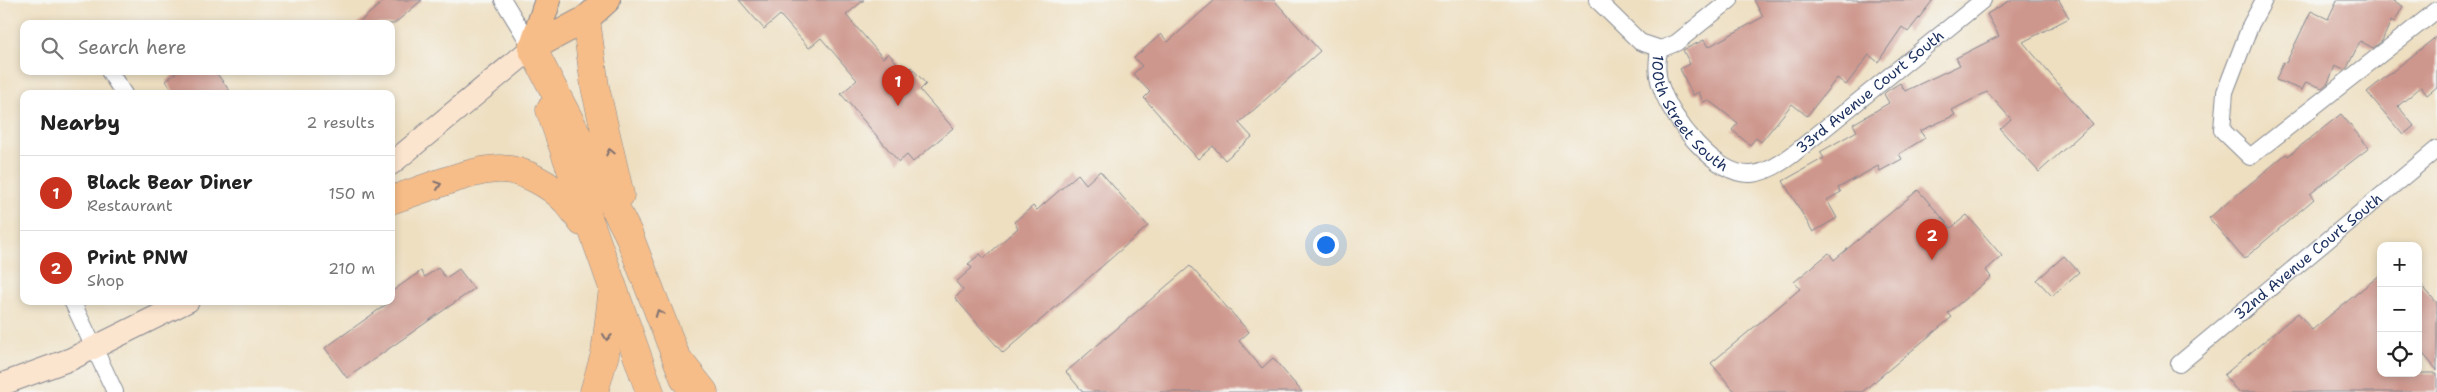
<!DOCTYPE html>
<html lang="en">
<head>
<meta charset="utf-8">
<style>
  :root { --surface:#fff; --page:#f2f2f2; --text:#222; --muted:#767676; --line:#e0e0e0; --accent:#c8321e }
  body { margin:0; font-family:"Shantell Sans",sans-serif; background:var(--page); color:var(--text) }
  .controls { position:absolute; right:15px; bottom:15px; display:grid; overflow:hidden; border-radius:10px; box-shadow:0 2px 8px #0003 }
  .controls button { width:45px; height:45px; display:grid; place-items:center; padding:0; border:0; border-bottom:1px solid var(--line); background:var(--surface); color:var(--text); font:25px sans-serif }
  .you { position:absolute; left:1325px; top:244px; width:18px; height:18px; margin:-12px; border:4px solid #fff; border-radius:50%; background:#1a73e8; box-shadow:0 0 0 8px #1a73e833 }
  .badge { display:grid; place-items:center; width:32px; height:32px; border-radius:50%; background:var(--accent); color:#fff; font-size:16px; font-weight:700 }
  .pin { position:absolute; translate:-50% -41px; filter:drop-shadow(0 1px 2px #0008) }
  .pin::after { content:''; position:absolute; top:26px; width:18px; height:15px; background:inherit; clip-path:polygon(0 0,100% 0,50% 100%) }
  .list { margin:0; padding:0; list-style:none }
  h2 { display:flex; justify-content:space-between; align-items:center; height:65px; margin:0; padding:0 20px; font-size:21px }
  h2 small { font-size:16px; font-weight:400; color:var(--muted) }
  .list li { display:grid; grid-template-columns:32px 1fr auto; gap:15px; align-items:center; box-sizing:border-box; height:75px; padding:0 20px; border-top:1px solid var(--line) }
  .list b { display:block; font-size:19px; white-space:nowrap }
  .list p { margin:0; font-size:16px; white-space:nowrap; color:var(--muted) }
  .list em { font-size:16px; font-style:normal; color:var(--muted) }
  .icon { flex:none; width:28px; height:28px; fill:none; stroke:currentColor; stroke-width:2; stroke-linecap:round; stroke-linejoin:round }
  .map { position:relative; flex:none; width:2437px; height:392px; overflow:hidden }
  .search { position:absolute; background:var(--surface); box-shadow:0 2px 8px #0003; left:20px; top:20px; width:375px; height:55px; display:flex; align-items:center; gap:12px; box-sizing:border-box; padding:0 18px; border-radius:10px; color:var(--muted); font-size:19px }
  .panel { position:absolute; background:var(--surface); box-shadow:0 2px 8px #0003; left:20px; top:90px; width:375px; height:215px; border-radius:10px }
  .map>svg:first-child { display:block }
  .building { fill:#ce978d }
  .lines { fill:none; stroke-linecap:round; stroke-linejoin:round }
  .minor-casing { stroke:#848790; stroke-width:18 }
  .secondary-casing { stroke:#848790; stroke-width:24 }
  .primary-casing { stroke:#848790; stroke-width:28 }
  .trunk-casing { stroke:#848790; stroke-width:29 }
  .motorway-casing { stroke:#848790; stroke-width:29 }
  .minor { stroke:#fff; stroke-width:16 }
  .secondary { stroke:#fce5cf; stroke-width:22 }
  .primary { stroke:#f7bd88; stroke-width:26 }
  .trunk { stroke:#f7bd88; stroke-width:28 }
  .motorway { stroke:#f7bd88; stroke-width:28 }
  .oneway { stroke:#7e6f71 }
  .labels { text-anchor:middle; stroke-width:4.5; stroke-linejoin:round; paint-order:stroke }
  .street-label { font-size:15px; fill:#1b2f5e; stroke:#f6f6f2 }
</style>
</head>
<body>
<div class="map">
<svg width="2437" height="392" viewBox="0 0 2437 392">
  <rect width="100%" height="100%" fill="#f6f6f2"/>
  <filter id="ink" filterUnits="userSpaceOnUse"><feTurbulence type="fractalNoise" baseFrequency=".02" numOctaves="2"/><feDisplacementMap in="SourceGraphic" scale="10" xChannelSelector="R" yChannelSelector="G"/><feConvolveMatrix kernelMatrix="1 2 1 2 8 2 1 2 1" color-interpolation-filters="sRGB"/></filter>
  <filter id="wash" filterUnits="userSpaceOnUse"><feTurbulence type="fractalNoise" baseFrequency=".0096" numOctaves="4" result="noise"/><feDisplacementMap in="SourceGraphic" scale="20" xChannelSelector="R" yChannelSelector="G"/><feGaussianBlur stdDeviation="1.12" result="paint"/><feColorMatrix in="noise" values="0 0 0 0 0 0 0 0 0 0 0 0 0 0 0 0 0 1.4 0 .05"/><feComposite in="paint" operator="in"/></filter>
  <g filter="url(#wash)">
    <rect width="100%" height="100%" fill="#eedfc1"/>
    <g id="blocks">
      <path class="building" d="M 385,0 L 422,0 L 394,24 L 357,24 Z
        M 739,0 L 864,0 L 846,15 L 883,58 L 888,53 L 905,72 L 911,67 L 926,84 L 920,90 L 953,128 L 913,162 L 907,155 L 899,162 L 841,94 L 857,80 L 821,38 L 809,48 L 780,15 L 764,29 Z
        M 1215,0 L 1274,0 L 1320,51 L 1239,123 L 1252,137 L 1225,160 L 1213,146 L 1198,159 L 1144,98 L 1150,92 L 1133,74 L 1142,66 L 1134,58 L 1161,34 L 1168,42 Z
        M 1754,0 L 1933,0 L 1908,32 L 1902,27 L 1878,62 L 1869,55 L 1846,85 L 1837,78 L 1807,116 L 1792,104 L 1761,142 L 1756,138 L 1750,145 L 1732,130 L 1738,123 L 1708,100 L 1703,102 L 1699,92 L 1693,95 L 1680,69 L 1690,64 L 1683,50 L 1704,40 L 1708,47 L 1763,17 Z
        M 2011,0 L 2059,0 L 2069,18 L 2023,42 L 2092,124 L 2039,172 L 2000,129 L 2011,119 L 1987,92 L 1952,110 L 1955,115 L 1920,131 L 1925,138 L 1899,154 L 1902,159 L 1880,171 L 1878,166 L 1838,188 L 1841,192 L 1827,200 L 1837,218 L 1813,232 L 1783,181 L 1824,158 L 1820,152 L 1857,131 L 1853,124 L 1889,103 L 1884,94 L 1887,91 L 1900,83 L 1905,91 L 1960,65 L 1956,58 L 1999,36 L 1987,14 Z
        M 2337,0 L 2391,0 L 2403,6 L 2394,23 L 2391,21 L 2382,41 L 2373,48 L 2360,41 L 2347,68 L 2344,70 L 2335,66 L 2328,83 L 2322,88 L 2306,82 L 2302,90 L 2276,80 L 2283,62 L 2286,63 L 2311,11 L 2328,19 Z
        M 2437,36 L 2437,87 L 2427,95 L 2421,87 L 2398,106 L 2414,126 L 2403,135 L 2367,92 Z
        M 178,71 L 215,71 L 232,94 L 175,94 L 166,81 Z
        M 2341,114 L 2369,148 L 2310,194 L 2314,199 L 2244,259 L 2209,218 L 2286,154 L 2288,156 Z
        M 1100,171 L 1148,226 L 1003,353 L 955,298 L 963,290 L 956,282 L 972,268 L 968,264 L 980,254 L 984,258 L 1018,228 L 1014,222 L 1033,206 L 1037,210 L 1078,174 L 1086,184 Z
        M 1918,190 L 1951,228 L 1967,215 L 2002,256 L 1986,270 L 1991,277 L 1948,313 L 1952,317 L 1862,392 L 1735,392 L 1711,363 L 1800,289 L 1794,282 L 1829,253 L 1834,260 Z
        M 2064,256 L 2079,272 L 2052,296 L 2037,280 Z
        M 1190,266 L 1249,332 L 1239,341 L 1262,368 L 1273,358 L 1302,392 L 1083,392 L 1066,372 Z
        M 438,268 L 446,278 L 459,269 L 474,289 L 347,378 L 325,348 L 391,301 L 391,292 L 421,271 L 425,277 Z
        M 2381,274 L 2381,373 L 2437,373 L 2437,392 L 2238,392 L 2224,375 L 2298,313 L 2312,330 Z
        M 2418,281 L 2437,303 L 2437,370 L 2418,348 Z"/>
    </g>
  </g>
  <g filter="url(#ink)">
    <use href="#blocks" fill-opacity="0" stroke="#848790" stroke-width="1"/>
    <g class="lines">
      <g class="minor-casing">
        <g id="minor">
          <path d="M 503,0 L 532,48"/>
          <path d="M 1597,0 L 1640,42 L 1661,49 L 1676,43 L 1730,0"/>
          <path d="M 2264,0 L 2251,24 L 2225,92 L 2222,130 L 2250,157 L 2437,10"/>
          <path id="s1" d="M 1659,49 C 1657,63 1656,74 1661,87 C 1671,118 1715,176 1751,174 C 1766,173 1780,164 1792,155 L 1983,0"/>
          <path d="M 109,71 L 124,94"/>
          <path d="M 72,301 L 115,392"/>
          <path id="s2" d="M 2179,364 L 2437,149"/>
        </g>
      </g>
      <g class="secondary-casing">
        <path id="secondary" d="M 391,164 L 532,48
          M 0,385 L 71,359 L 188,301"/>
      </g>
      <g class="primary-casing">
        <path id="primary" d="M 532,48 L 586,19 L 607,0
          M 532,48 L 548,0"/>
      </g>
      <g class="trunk-casing">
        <path id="trunk" d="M 586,19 L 595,87 L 620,195
          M 532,48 L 628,233 L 685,380
          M 550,110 L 650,392
          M 391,200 C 417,192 477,167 502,169 C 524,170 551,185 566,201 C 572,207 577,215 582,222"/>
      </g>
      <g class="motorway-casing">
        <path id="motorway" d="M 677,358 L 704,392
          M 594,392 L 605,354 L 613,288"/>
      </g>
      <use href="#minor" class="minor"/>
      <use href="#secondary" class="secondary"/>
      <use href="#primary" class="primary"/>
      <use href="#trunk" class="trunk"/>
      <use href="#motorway" class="motorway"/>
    </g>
    <defs><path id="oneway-chevron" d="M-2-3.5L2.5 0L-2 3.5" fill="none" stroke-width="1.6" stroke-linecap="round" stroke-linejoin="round" transform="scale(1.25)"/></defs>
    <g class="oneway">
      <use href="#oneway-chevron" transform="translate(610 152) rotate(-103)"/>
      <use href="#oneway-chevron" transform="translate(438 185) rotate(-18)"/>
      <use href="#oneway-chevron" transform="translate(659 313) rotate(-111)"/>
      <use href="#oneway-chevron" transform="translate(607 337) rotate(97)"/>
    </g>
  </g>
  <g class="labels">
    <g class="street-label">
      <text dy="5" stroke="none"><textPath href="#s1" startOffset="316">33rd Avenue Court South</textPath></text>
      <text dy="5" stroke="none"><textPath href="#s1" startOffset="75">100th Street South</textPath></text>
      <text dy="5" stroke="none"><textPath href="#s2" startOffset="168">32nd Avenue Court South</textPath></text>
    </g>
  </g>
</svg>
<div class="controls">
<button>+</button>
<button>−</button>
<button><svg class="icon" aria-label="locate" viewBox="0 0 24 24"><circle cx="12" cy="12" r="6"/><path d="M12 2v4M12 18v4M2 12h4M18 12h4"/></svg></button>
</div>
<div class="you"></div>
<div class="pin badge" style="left:898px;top:106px">1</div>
<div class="pin badge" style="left:1932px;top:260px">2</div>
<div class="search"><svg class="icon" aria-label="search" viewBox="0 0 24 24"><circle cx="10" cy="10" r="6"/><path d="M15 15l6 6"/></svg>Search here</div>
<section class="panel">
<h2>Nearby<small>2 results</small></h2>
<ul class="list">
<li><span class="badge">1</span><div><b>Black Bear Diner</b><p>Restaurant</p></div><em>150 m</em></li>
<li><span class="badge">2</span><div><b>Print PNW</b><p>Shop</p></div><em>210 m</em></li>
</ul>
</section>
</div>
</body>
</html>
